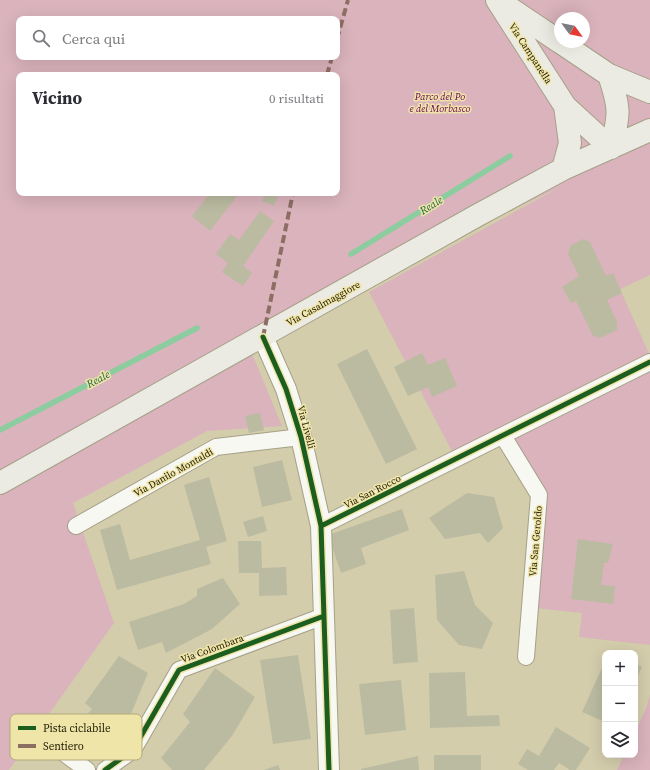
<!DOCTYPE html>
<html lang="it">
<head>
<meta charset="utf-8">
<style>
  :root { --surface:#fff; --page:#f2f2f3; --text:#2b2b33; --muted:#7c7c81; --line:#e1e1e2 }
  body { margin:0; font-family:"Source Serif 4",serif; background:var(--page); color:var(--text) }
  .controls { position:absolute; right:12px; bottom:12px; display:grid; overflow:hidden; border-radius:8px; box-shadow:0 4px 16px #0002 }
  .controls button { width:36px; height:36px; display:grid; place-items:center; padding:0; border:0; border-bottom:1px solid var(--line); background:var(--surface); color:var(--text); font:20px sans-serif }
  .compass { position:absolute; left:554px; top:12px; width:36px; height:36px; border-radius:50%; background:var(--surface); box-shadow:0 4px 16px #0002; rotate:123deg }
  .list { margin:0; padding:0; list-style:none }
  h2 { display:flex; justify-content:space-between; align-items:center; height:52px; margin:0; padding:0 16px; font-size:17px }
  h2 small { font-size:13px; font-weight:400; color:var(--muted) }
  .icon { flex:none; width:22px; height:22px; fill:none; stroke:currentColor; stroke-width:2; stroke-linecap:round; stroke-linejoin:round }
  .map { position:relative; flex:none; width:650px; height:770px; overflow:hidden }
  .search { position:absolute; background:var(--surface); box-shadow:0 4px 16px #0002; left:16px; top:16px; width:324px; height:44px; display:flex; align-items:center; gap:10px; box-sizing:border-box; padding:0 14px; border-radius:8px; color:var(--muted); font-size:15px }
  .panel { position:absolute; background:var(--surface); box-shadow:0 4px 16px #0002; left:16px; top:72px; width:324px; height:124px; border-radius:8px }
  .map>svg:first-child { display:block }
  .green { fill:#dab3bc; fill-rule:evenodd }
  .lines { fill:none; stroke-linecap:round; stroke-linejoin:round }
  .stream { stroke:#8bcd9f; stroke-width:5.5 }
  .building { fill:#bbbba1 }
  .minor-casing { stroke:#a5a087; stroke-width:18 }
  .tertiary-casing { stroke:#a5a087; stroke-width:22 }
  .secondary-casing { stroke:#a5a087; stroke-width:24 }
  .minor { stroke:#f8f8f3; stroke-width:16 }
  .tertiary { stroke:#f8f8f3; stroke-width:20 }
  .secondary { stroke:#ecebe3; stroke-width:22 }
  .quiet { stroke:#8d6e63; stroke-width:4; stroke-dasharray:8 4; stroke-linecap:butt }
  .cycleway-casing { stroke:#f0e5a9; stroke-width:8 }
  .cycleway { stroke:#1b5e20; stroke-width:5 }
  .labels { text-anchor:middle; stroke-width:3; stroke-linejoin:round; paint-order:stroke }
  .street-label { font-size:10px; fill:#252109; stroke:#f0e5a9 }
  .park-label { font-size:10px; font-style:italic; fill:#680555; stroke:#f0e5a9 }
  .water-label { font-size:11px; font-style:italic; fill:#1e6644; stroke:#f0e5a9 }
  .key { fill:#f0e5a9; stroke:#b3aa79; stroke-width:1 }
  .key-label { font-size:11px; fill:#252109 }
</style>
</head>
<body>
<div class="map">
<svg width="650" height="770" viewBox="0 0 650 770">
  <rect width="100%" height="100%" fill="#d3cdac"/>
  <path class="green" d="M 0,0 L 650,0 L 650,275 L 620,289 L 650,356 L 650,645 L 579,637 L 582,613 L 526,607 L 539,495 L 502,436 L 457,461 L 369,292 L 560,187 L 366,279 L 246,339 L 282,426 L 207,431 L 73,503 L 114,623 L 9,770 L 0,770 ZM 560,18 L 584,18 L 584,42 L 560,42 ZM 19,19 L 337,19 L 337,57 L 19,57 ZM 19,75 L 337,75 L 337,193 L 19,193 Z
    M 650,694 L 650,770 L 617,770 L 624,755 L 635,755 L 635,732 L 647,706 Z"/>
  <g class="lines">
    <path class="stream" d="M 351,254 L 510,156
      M 0,430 L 197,328"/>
  </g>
  <path class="building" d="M 210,193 L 233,193 L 237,196 L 210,231 L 192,216 Z
    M 265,193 L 279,193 L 274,206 L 262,201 Z
    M 260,211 L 274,221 L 243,266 L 252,273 L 243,286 L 222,272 L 228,263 L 216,254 L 230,234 L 239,240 Z
    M 583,239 L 590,242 L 606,276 L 613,273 L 622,293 L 607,300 L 617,322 L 617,330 L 600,338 L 593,336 L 576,301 L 571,303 L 562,287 L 579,276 L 568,254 L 570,246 Z
    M 367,349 L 417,449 L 386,464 L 337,364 Z
    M 422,353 L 428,365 L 445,358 L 457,386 L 432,397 L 428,387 L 408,396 L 394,367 Z
    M 260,413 L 264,430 L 249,433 L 245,416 Z
    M 282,460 L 292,500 L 262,507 L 253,467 Z
    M 209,477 L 227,541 L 206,547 L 211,564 L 117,590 L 100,530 L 120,524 L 130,560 L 200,540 L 184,485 Z
    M 467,493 L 494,497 L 503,528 L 488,543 L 480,533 L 445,539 L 429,518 Z
    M 402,509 L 409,530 L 361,548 L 366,564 L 341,573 L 328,535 Z
    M 263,516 L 267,531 L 248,537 L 243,522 Z
    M 578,539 L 613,544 L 608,563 L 604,563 L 601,585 L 615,586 L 613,604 L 571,599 Z
    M 238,541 L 261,541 L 262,568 L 286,567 L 287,595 L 259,596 L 259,573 L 239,573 Z
    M 464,571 L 475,605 L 493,623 L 482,649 L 459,645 L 437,620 L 435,575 Z
    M 223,578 L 240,604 L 212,629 L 166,653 L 162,642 L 138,650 L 129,622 L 184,604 L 197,596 L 197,589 Z
    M 414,608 L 418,662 L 393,664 L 390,610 Z
    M 298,655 L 311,739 L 273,744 L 260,660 Z
    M 119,656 L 148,673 L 128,721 L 112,742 L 95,757 L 82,753 L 89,734 L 76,726 L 92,709 L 85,703 Z
    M 605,661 L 605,722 L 582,712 Z
    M 635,663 L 642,667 L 635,682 Z
    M 215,668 L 255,697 L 232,736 L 204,770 L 172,770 L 161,758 L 190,722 L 183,714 Z
    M 465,672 L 467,716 L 499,715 L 500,726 L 430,728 L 429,673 Z
    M 401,680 L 406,730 L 365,735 L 359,684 Z
    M 556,727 L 590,748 L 576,770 L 570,770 L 559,763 L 554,770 L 528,770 L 518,764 L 527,749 L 539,756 Z
    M 434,755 L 481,755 L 481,770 L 434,770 Z
    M 418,756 L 419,770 L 361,770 L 361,769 Z
    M 278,765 L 280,770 L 264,770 Z"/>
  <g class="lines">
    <g class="minor-casing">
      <path id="minor" d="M 503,436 L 539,495 L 526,657
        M 76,526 L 216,447 L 301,437
        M 321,526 L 650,362
        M 46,740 L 87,770
        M 105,770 L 133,750 L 179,670 L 324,616"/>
    </g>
    <g class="tertiary-casing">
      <path id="tertiary" d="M 263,337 L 286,389 L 301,437 L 321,526 L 329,770"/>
    </g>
    <g class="secondary-casing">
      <path id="secondary" d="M 497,0 L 565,106 L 611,148
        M 505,5 L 560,42
        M 560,42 L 609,75 L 650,92
        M 609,75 C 620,108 620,114 611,148
        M 563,169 L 570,143 L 565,106
        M 0,483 L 478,215 L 563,169 L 650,130"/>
    </g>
    <use href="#minor" class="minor"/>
    <use href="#tertiary" class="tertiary"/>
    <use href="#secondary" class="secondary"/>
    <path class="quiet" d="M 337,39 L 348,0
      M 327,75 L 332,57
      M 263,337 L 293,193"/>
    <g class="cycleway-casing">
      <path id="cycleway" d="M 263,337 L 286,389 L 301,437 L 321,526 L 329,770
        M 321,526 L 650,362
        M 105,770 L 133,750 L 179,670 L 324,616"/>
    </g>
    <use href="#cycleway" class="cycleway"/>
  </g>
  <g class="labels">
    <g class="street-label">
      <text transform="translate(531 53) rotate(57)" y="4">Via Campanella</text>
      <text transform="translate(323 303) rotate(-29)" y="4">Via Casalmaggiore</text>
      <text transform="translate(307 427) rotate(75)" y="4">Via Livelli</text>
      <text transform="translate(173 472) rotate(-29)" y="4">Via Danilo Montaldi</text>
      <text transform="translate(372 491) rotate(-27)" y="4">Via San Rocco</text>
      <text transform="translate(535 541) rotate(-85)" y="4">Via San Geroldo</text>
      <text transform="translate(212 648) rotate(-20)" y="4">Via Colombara</text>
    </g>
    <g class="park-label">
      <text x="440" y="100">Parco del Po<tspan x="440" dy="12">e del Morbasco</tspan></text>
    </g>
    <g class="water-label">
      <text transform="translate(431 205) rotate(-32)" y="4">Reale</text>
      <text transform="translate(98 379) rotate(-28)" y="4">Reale</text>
    </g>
  </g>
  <rect x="10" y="714" width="132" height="46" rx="6" class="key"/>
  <rect x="18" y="726" width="18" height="4" fill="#1b5e20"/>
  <rect x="18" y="744" width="18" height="4" fill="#8d6e63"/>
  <g class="key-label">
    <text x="43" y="732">Pista ciclabile</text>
    <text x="43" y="750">Sentiero</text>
  </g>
</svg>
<div class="controls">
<button>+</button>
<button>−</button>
<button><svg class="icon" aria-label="layers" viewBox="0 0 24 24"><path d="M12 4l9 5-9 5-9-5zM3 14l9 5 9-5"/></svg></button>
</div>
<svg class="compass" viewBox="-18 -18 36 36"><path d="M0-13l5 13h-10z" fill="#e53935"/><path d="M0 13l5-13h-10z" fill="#7c7c81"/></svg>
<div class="search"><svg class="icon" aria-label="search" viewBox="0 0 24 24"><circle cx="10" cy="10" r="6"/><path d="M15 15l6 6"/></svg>Cerca qui</div>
<section class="panel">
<h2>Vicino<small>0 risultati</small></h2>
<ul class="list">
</ul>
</section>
</div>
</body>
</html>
